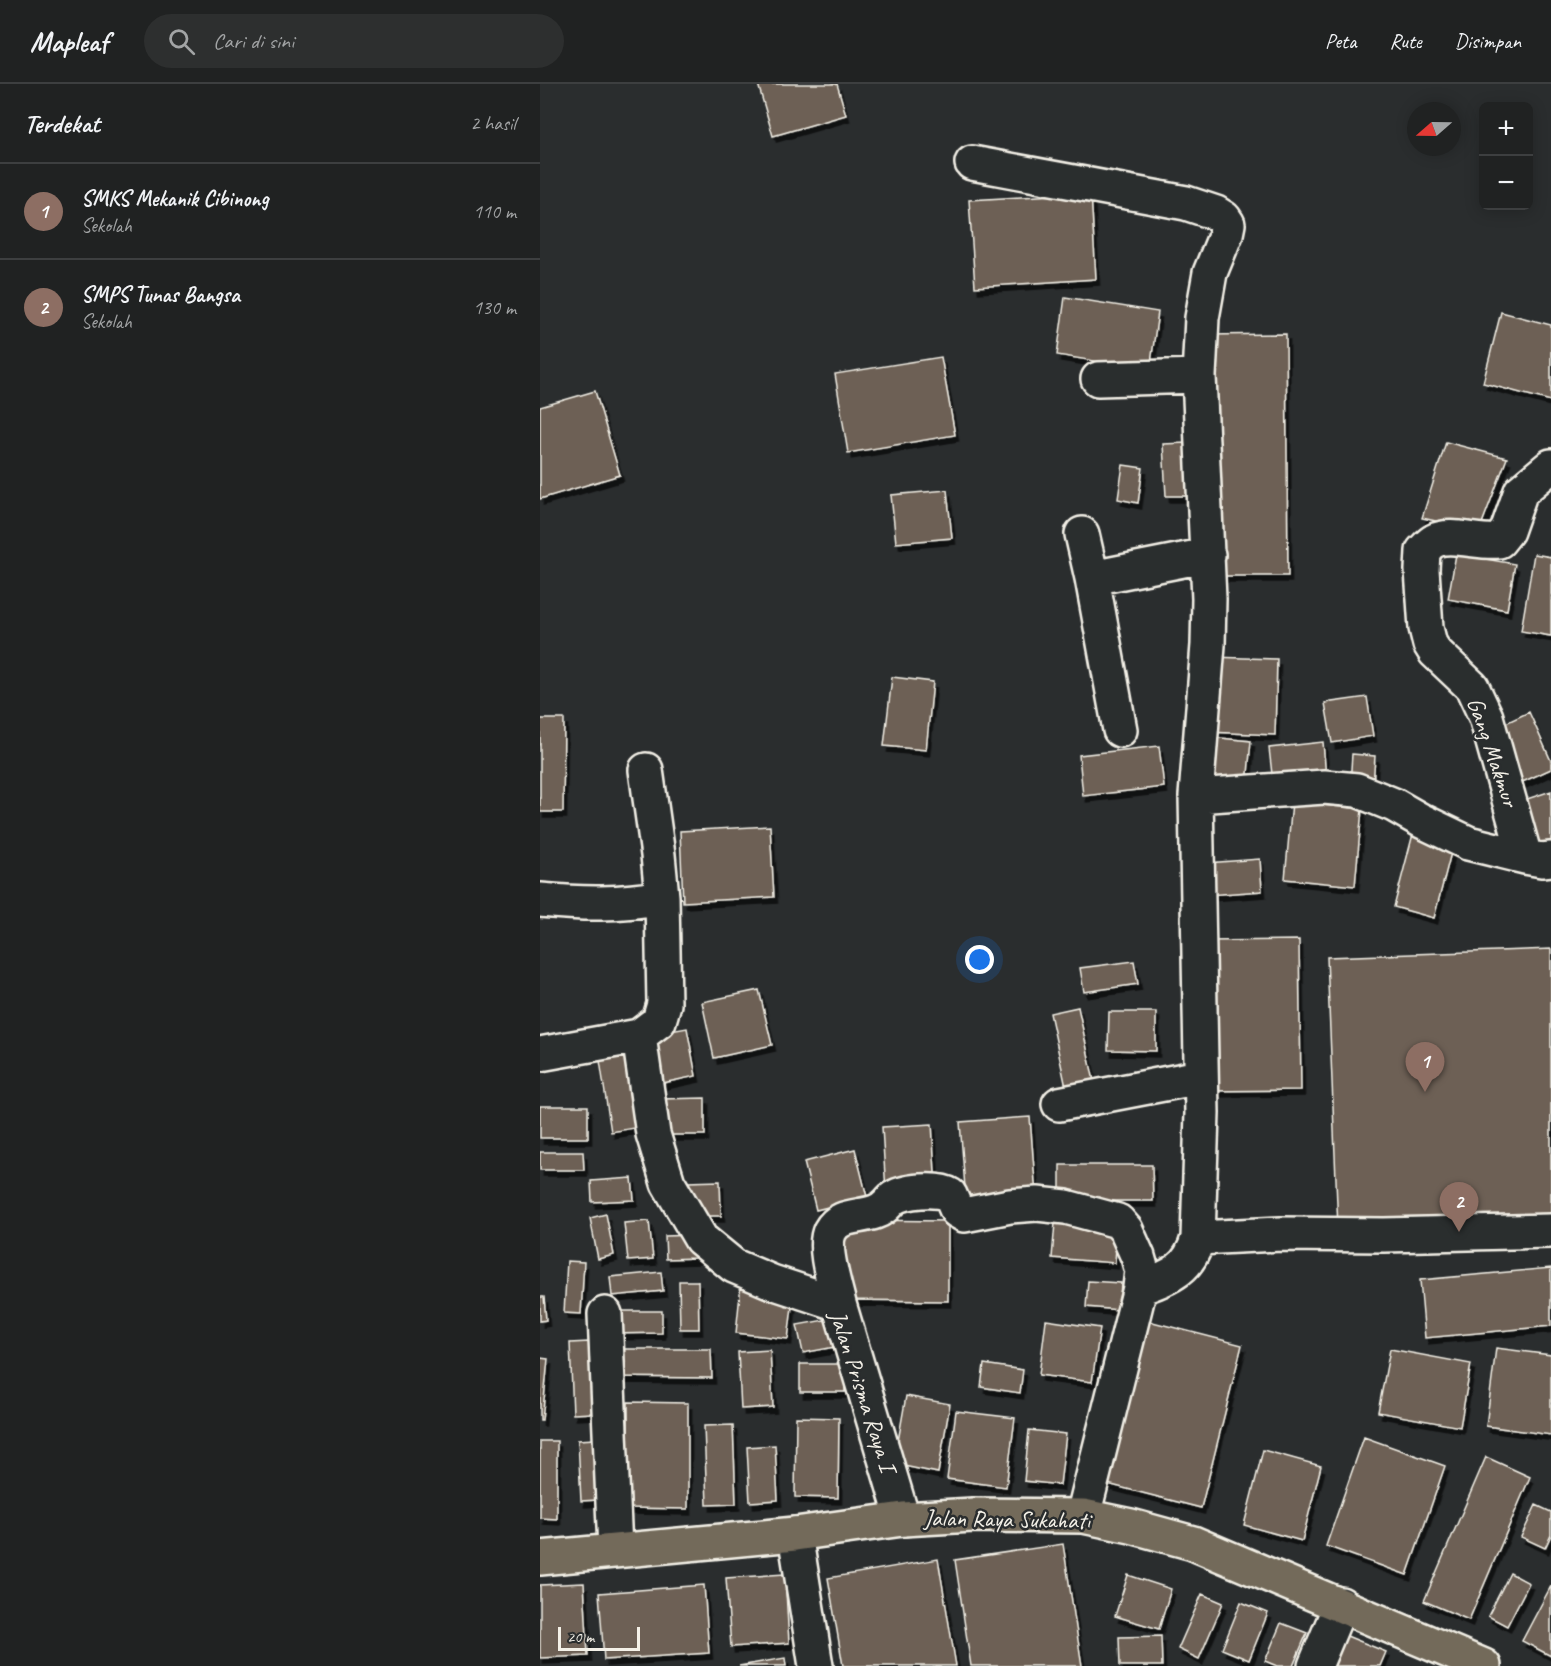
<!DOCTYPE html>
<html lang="id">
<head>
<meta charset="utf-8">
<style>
  :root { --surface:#202222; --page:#2d2f2f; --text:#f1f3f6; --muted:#a2a4a5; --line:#3d3f40; --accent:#0b8043 }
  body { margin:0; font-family:Caveat,sans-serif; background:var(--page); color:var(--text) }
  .controls { position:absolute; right:18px; top:18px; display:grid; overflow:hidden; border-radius:9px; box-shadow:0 3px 15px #0003 }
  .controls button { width:54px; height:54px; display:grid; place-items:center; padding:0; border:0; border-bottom:2px solid var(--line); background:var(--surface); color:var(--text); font:30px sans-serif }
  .compass { position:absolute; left:867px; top:18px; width:54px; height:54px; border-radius:50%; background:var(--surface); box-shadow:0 3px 15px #0003; rotate:250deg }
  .scale { position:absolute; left:18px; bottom:15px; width:82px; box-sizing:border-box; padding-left:6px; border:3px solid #f4f1e8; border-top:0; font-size:16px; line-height:21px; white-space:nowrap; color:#f4f1e8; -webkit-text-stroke:4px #2a2d2e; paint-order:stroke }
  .you { position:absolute; left:440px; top:876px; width:21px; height:21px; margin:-15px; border:4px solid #fff; border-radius:50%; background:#1a73e8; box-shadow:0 0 0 9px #1a73e833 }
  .badge { display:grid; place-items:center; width:39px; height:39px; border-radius:50%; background:var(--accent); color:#fff; font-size:20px; font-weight:700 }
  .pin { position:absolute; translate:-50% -50px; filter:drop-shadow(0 2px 3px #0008) }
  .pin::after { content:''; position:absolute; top:32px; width:21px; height:18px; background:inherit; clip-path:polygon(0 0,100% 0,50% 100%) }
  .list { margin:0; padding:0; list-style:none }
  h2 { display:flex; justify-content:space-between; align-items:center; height:78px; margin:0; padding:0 24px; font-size:26px }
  h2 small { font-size:20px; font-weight:400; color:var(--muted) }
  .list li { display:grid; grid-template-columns:39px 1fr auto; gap:18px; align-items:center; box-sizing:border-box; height:96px; padding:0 24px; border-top:2px solid var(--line) }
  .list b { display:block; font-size:22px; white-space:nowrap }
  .list p { margin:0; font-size:20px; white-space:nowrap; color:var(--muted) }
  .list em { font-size:20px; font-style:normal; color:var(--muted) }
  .icon { flex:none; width:33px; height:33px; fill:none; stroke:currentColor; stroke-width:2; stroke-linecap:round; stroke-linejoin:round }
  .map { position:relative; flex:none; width:1011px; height:1582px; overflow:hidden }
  header { display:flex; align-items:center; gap:36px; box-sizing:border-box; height:84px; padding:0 30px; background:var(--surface); border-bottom:2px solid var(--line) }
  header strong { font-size:28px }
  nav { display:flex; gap:33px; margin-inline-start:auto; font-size:21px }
  .search { width:420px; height:54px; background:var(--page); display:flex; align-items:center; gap:15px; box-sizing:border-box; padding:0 21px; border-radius:33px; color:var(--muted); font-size:22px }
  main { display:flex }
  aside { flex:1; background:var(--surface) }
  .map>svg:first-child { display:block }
  .building { fill:#6d6054; stroke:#f4f1e8; stroke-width:1.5; filter:url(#shadow) }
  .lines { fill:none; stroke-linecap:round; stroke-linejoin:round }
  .minor-casing { stroke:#f4f1e8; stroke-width:38 }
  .major-casing { stroke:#f4f1e8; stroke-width:38 }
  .minor { stroke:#2a2d2e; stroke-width:33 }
  .major { stroke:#736b5a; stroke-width:33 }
  .labels { text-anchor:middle; stroke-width:5; stroke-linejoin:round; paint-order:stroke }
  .street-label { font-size:24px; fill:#f4f1e8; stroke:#2a2d2e }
</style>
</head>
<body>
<header>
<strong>Mapleaf</strong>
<div class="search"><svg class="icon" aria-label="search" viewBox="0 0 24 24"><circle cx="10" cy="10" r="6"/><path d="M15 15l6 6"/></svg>Cari di sini</div>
<nav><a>Peta</a><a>Rute</a><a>Disimpan</a></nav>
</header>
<main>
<aside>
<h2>Terdekat<small>2 hasil</small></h2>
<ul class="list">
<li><span class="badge" style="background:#8d6e63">1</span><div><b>SMKS Mekanik Cibinong</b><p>Sekolah</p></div><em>110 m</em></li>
<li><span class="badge" style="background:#8d6e63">2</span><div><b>SMPS Tunas Bangsa</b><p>Sekolah</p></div><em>130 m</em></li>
</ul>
</aside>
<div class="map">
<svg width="1011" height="1582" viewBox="0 0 1011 1582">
  <defs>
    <filter id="shadow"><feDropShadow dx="3.5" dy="6" stdDeviation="0" flood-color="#0009"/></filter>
  </defs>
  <rect width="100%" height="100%" fill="#2a2d2e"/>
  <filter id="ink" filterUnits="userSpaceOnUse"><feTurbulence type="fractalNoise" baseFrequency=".0167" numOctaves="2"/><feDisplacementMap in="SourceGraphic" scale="12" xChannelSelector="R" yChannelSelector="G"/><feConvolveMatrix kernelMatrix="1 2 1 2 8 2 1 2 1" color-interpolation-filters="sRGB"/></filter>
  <g filter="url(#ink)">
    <path class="building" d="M 218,0 L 297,0 L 306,31 L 233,52 Z
      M 551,109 L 556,195 L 435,203 L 429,116 Z
      M 525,213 L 618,228 L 610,286 L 517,271 Z
      M 961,228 L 1011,241 L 1011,317 L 943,299 Z
      M 746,250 L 748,492 L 671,492 L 669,251 Z
      M 401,273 L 415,351 L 308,369 L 295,290 Z
      M 55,307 L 80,391 L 0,415 L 0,323 Z
      M 906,358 L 967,374 L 941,442 L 905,439 L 882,434 Z
      M 646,359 L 649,412 L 626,412 L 623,360 Z
      M 583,381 L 603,384 L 598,419 L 578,415 Z
      M 407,406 L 412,454 L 356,459 L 351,411 Z
      M 916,470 L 975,480 L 967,526 L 908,515 Z
      M 994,470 L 1011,473 L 1011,552 L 981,547 Z
      M 670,573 L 737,575 L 735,651 L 668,648 Z
      M 352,593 L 393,598 L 386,666 L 344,662 Z
      M 827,613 L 833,652 L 792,659 L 785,619 Z
      M 989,628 L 1011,677 L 1011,685 L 978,700 L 953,645 Z
      M 0,635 L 24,635 L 23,728 L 0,728 Z
      M 669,653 L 711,657 L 707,700 L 665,696 Z
      M 783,658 L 786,693 L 733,699 L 729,664 Z
      M 619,662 L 624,703 L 543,712 L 539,671 Z
      M 812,670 L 835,672 L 833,703 L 810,701 Z
      M 1011,707 L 1011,768 L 992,774 L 975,719 Z
      M 752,718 L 822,725 L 815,802 L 745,795 Z
      M 230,742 L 234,813 L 143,818 L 140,747 Z
      M 874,746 L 914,757 L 894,834 L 854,823 Z
      M 720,775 L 722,807 L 668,811 L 666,779 Z
      M 759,856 L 761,1006 L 667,1007 L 664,857 Z
      M 1011,865 L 1011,1137 L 798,1145 L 787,873 Z
      M 594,877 L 598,900 L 544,908 L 540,884 Z
      M 219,906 L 232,961 L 174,974 L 162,918 Z
      M 538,923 L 555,1002 L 527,1008 L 510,929 Z
      M 569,928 L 616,928 L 616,967 L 568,966 Z
      M 147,944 L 156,992 L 118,1000 L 108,951 Z
      M 89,966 L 100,1043 L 71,1048 L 59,970 Z
      M 165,1014 L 165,1051 L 120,1051 L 119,1015 Z
      M 0,1022 L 48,1022 L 48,1054 L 0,1054 Z
      M 490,1033 L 496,1112 L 426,1117 L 420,1038 Z
      M 392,1040 L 396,1105 L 346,1108 L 342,1043 Z
      M 315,1065 L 327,1113 L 276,1126 L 264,1078 Z
      M 0,1068 L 43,1068 L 44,1086 L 0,1086 Z
      M 520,1081 L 612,1081 L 613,1117 L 520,1117 Z
      M 92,1094 L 94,1116 L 52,1118 L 51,1097 Z
      M 180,1097 L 181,1132 L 148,1132 L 147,1098 Z
      M 66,1130 L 74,1171 L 58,1175 L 50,1134 Z
      M 305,1136 L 408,1137 L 408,1217 L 305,1216 Z
      M 109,1137 L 113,1175 L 88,1177 L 84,1139 Z
      M 515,1139 L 577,1144 L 575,1179 L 512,1174 Z
      M 156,1151 L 156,1174 L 126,1175 L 125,1152 Z
      M 27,1177 L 44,1178 L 41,1230 L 24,1229 Z
      M 1011,1184 L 1011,1242 L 885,1254 L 880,1196 Z
      M 121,1188 L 123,1207 L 72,1212 L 70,1193 Z
      M 139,1197 L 158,1197 L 159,1245 L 140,1245 Z
      M 548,1197 L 581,1199 L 579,1226 L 546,1223 Z
      M 201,1200 L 254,1206 L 248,1255 L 196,1249 Z
      M 0,1213 L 4,1213 L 6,1236 L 0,1237 Z
      M 71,1227 L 122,1227 L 122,1249 L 72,1250 Z
      M 597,1234 L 702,1261 L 661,1424 L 556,1397 Z
      M 290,1235 L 295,1263 L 263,1269 L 257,1241 Z
      M 506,1236 L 560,1244 L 552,1298 L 499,1291 Z
      M 49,1258 L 52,1329 L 33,1330 L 30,1259 Z
      M 956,1264 L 1011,1271 L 1011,1351 L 946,1342 Z
      M 70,1265 L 171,1265 L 172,1294 L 70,1293 Z
      M 850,1265 L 931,1280 L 920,1343 L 838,1328 Z
      M 230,1266 L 233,1323 L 201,1325 L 198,1268 Z
      M 0,1274 L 8,1275 L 2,1336 L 0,1336 Z
      M 260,1280 L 305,1280 L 305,1308 L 260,1308 Z
      M 444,1280 L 483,1286 L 480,1309 L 441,1303 Z
      M 366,1312 L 410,1320 L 398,1389 L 354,1380 Z
      M 88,1318 L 148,1319 L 148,1425 L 88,1424 Z
      M 416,1327 L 475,1334 L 466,1403 L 407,1395 Z
      M 256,1333 L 299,1334 L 298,1414 L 255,1413 Z
      M 193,1341 L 196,1420 L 167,1421 L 164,1342 Z
      M 489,1346 L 526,1350 L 520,1401 L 484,1397 Z
      M 824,1353 L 905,1382 L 867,1491 L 786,1462 Z
      M 55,1355 L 57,1416 L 41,1417 L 38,1356 Z
      M 0,1357 L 17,1357 L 17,1435 L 0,1434 Z
      M 235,1361 L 238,1416 L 210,1418 L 207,1363 Z
      M 723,1366 L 781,1382 L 762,1457 L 704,1441 Z
      M 946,1373 L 990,1393 L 929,1536 L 884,1517 Z
      M 996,1421 L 1011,1428 L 1011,1451 L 1005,1464 L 981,1453 Z
      M 523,1460 L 542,1582 L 431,1582 L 415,1476 Z
      M 398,1475 L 416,1582 L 303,1582 L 288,1494 Z
      M 970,1489 L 989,1499 L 967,1542 L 948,1532 Z
      M 245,1490 L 249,1559 L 191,1563 L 186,1494 Z
      M 588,1491 L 631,1505 L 619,1545 L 575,1532 Z
      M 44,1499 L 48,1572 L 0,1574 L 0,1501 Z
      M 164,1501 L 169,1569 L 64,1576 L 59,1509 Z
      M 1011,1502 L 1011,1572 L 982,1557 Z
      M 662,1510 L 683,1519 L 659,1575 L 638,1565 Z
      M 701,1518 L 728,1529 L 709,1576 L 682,1565 Z
      M 741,1539 L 767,1549 L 753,1582 L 737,1582 L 725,1577 Z
      M 797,1548 L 846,1568 L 840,1582 L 783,1582 Z
      M 621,1552 L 622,1582 L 580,1582 L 579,1553 Z
      M 245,1574 L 246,1582 L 199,1582 Z"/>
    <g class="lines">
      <g class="minor-casing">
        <path id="minor" d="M 432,79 L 646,119 L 676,129 L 684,134 L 688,140 L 686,150 L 670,189 L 662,234 L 659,292 L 669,515 L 668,561 L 656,712 L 662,1029 L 658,1154 C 649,1187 629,1193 600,1204 L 543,1432
          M 558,295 L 659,292
          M 542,450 L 552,494 L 668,471
          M 552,494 L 580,646
          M 656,712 L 784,703 L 817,706 L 854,721 L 882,737 L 928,759 L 985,773 L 1002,776 L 1011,775
          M 985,773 L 946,633 L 932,603 L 895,568 L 890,560 L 886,544 L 882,486 L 883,467 C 886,464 890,459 894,457 C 910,448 940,460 959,457 L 967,447 L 981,407 L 1011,382
          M 0,816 C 42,820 80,821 122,813 L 118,771 L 106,686
          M 99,952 L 113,1050 L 128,1099 L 161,1155 L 194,1182 L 232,1198 L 299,1220 L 363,1435
          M 0,970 L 99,952 L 119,937 L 124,920 L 122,813
          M 519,1020 L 660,993
          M 658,1154 L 741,1150 L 844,1151 L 1011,1147
          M 299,1220 C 295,1202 282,1163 290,1147 C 299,1130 318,1134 335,1128 C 344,1125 346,1121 352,1115 C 363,1106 399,1104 410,1111 L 417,1127 L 424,1131 L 470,1122 L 497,1120 L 526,1123 L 578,1137 L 586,1146 L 598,1173 L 602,1187 L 600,1204
          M 65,1230 L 75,1466
          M 255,1450 L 276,1582
          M 775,1582 L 801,1520"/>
      </g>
      <g class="major-casing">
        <path id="major" d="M 0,1474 L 255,1450 L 363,1435 L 433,1431 L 543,1432 L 591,1442 L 653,1459 L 944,1582"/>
      </g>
      <use href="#minor" class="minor"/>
      <use href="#major" class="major"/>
    </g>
  </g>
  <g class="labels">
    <g class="street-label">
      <text transform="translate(953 668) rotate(71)" y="8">Gang Makmur</text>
      <text transform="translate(323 1307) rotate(72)" y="8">Jalan Prisma Raya I</text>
      <text transform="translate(467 1435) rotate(1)" y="8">Jalan Raya Sukahati</text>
    </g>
  </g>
</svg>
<div class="controls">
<button>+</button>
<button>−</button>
</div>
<svg class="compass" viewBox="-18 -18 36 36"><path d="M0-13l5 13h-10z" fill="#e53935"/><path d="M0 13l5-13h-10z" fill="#a2a4a5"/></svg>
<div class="scale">20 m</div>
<div class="you"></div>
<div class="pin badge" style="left:885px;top:1008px;background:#8d6e63">1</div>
<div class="pin badge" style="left:919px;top:1148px;background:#8d6e63">2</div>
</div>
</main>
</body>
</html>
